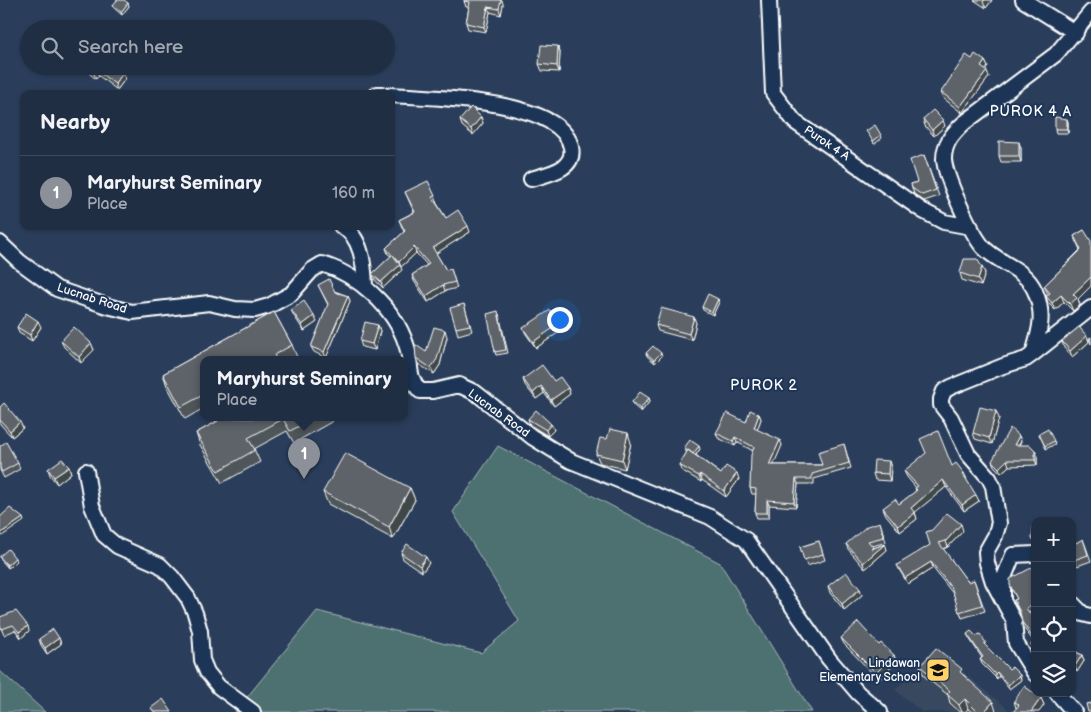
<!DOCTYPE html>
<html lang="en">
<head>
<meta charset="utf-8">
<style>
  :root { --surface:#202e44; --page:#28364b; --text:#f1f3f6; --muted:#a2a8b2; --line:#3d4a5d; --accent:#8c9099 }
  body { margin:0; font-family:"Balsamiq Sans",sans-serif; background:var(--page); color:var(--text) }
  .controls { position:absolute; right:15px; bottom:15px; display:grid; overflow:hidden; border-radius:10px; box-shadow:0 1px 4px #0004 }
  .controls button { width:45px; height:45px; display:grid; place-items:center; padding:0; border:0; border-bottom:1px solid var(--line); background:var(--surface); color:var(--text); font:25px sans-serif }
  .you { position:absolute; left:559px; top:319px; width:18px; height:18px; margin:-12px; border:4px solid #fff; border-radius:50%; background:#1a73e8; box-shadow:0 0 0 8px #1a73e833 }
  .badge { display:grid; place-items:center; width:32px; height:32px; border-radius:50%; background:var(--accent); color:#fff; font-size:16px; font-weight:700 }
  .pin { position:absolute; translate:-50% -41px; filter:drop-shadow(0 1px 2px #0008) }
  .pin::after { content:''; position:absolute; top:26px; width:18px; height:15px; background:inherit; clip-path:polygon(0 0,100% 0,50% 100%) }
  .popup { position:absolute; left:200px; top:356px; width:208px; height:65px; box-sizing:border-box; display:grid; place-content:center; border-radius:10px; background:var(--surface); filter:drop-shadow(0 1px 4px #0005); font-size:16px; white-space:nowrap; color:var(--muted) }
  .popup b { font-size:19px; color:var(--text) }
  .popup::after { content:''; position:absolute; left:50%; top:100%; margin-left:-10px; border:10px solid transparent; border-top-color:var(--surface) }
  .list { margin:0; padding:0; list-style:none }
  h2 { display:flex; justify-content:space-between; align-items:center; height:65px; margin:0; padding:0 20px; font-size:21px }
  h2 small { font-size:16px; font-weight:400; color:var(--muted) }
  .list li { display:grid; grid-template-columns:32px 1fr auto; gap:15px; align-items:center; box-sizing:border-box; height:75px; padding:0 20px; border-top:1px solid var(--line) }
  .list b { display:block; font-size:19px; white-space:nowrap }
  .list p { margin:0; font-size:16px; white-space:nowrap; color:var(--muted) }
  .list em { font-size:16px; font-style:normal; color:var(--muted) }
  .icon { flex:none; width:28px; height:28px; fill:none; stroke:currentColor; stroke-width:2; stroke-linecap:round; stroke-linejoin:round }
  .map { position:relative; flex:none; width:1091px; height:712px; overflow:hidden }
  .search { position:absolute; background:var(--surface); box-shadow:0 1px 4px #0004; left:20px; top:20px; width:375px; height:55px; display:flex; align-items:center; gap:12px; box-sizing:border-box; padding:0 18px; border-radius:28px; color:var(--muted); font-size:19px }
  .panel { position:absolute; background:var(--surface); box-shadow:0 1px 4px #0004; left:20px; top:90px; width:375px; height:140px; border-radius:10px }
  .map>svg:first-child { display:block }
  .built { fill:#39495f }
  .green { fill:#4e6f70; stroke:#a6b7b8 }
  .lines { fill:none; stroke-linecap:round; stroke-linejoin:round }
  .minor-casing { stroke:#fff; stroke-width:18 }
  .minor { stroke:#1d3557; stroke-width:14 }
  .wall { fill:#50565a; stroke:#fff }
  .shaded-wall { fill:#41464a; stroke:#fff }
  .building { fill:#5d6469; stroke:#fff }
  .labels { text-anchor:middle; stroke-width:4; stroke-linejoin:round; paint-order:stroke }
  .street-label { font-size:12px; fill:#fff; stroke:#1d3557 }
  .poi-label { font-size:12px; fill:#fff; stroke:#1d3557; text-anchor:end }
  .neighbourhood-label { font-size:14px; letter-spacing:1px; fill:#fff; stroke:#1d3557 }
</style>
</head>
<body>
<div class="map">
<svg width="1091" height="712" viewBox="0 0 1091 712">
  <rect width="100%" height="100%" fill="#2a3e5b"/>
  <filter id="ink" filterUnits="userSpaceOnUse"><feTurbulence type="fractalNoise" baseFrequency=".02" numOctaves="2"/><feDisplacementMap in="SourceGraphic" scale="10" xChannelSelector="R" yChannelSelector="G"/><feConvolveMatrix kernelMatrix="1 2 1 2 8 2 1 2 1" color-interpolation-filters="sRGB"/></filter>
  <g filter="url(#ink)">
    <path class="built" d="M 936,650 L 1008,709 L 1004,712 L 922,712 L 895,690 Z"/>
    <path class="green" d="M 498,446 L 720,563 L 812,712 L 235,712 L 317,611 L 481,653 L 519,621 L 453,512 Z
      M 0,671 L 45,712 L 0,712 Z"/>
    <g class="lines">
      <g class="minor-casing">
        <path id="minor" d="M 769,0 L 773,93 L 795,122 L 923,211 L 944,222 L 971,227
          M 1023,0 L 1076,33
          M 377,94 L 382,94
          M 391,95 C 431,98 561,98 571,147 C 576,170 547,174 531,179
          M 341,226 C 362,236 364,265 365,285
          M 0,243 L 20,262 L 57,289 L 107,306 L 132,312 L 209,303 L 235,309 L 255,310 L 269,306 L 291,294 L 312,270 L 322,264 C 358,275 394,307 406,344 C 413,362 405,374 420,391 L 433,391 L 459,385 L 476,393 L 532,437 L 571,461 L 710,517 L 746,540 L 829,659 L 858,693 L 880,712
          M 1033,354 L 1091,308
          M 86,471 L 92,506 L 104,535 L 117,546 L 160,565 L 172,577 L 188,598 L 195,613 L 200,631 L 202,660 L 207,672 L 219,687 L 253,712
          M 1003,599 L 1003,580 L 1013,555 L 1035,554
          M 1072,603 L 1083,614 L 1091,616
          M 1035,674 L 1016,643 L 1014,621 L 993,582 L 987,563 L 986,552 L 995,536 L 999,523 L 993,486 L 989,478 L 968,454 L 951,418 L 941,405 L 941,399 L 944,391 L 951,387 L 1003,366 L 1026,359 L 1033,354 C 1040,330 1045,315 1035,291 C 1025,268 999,264 983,247 C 971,233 945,177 944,159 C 944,143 953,133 964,123 L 1056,54 L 1091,12
          M 1057,693 L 1074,712"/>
      </g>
      <use href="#minor" class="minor"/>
    </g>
    <path class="wall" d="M 974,0 L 992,0 L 986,8 Z
      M 464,1 L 503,4 L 501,15 L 490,12 L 486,32 L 468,29 L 466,23 L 469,7 L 466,7 Z
      M 128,3 L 129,6 L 122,15 L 114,8 L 113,5 Z
      M 560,52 L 559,72 L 542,71 L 539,64 Z
      M 972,59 L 985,61 L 988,67 L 985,70 L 987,71 L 989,77 L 962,113 L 943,98 L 941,92 Z
      M 83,66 L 114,66 L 123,73 L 125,79 L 117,90 L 99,76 L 96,79 L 84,69 Z
      M 481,117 L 483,123 L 473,135 L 462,126 L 460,120 Z
      M 923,119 L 945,126 L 934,136 L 925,126 Z
      M 1067,119 L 1068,122 L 1068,133 L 1056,133 L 1055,129 Z
      M 1021,148 L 1021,162 L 1001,162 L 999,156 Z
      M 924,155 L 939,196 L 924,201 L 914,194 L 911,184 L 917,182 Z
      M 405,192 L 435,196 L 437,202 L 436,202 L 446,218 L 470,232 L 436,253 L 446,270 L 451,269 L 457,288 L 445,291 L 428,302 L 414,281 L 412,275 L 427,265 L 416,253 L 401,267 L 400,267 L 402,270 L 383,288 L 375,280 L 372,274 L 391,256 L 388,254 L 386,248 L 404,232 L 399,220 L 414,212 Z
      M 1084,230 L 1078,299 L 1080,305 L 1073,311 L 1064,302 L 1055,310 L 1048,303 L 1046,296 L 1048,294 L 1044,286 L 1080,250 L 1074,236 Z
      M 982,267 L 985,273 L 981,286 L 962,280 L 960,273 Z
      M 318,285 L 348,296 L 350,301 L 326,358 L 314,352 L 311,347 L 328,305 Z
      M 718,299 L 719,302 L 713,315 L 703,310 L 702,307 Z
      M 464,304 L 472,331 L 458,335 L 456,328 Z
      M 291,310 L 317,322 L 304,331 L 294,316 Z
      M 274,312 L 292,345 L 297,357 L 291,360 L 204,360 L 204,408 L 185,419 L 167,386 L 163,374 Z
      M 499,314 L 508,353 L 496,355 L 495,352 Z
      M 696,323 L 692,340 L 658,331 L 656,325 Z
      M 559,324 L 562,330 L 536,348 L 526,334 L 523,328 Z
      M 378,325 L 380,331 L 375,350 L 362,347 L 360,341 Z
      M 17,327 L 41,327 L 32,341 L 19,333 Z
      M 1087,336 L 1089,342 L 1072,357 L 1064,348 L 1062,341 Z
      M 447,337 L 440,365 L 434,374 L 418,364 L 416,358 Z
      M 61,341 L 91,343 L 94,350 L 81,363 L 64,347 Z
      M 646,353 L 662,356 L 655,363 L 647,356 Z
      M 523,379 L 554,381 L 568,388 L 570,394 L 554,406 L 544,393 L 536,399 L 525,385 Z
      M 649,398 L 650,401 L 641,412 L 633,405 L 632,402 Z
      M 0,407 L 23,428 L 12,437 L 0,424 Z
      M 759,414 L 761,419 L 757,430 L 782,445 L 773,465 L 822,465 L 844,444 L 851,468 L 814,479 L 814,484 L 798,484 L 796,507 L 769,505 L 769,518 L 757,518 L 755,513 L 756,494 L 752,494 L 750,488 L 753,451 L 737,442 L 735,446 L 718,438 L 716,433 L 746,422 Z
      M 213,418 L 332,418 L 333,421 L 294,443 L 287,431 L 254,449 L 260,462 L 222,483 L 200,445 L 196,433 L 216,422 Z
      M 999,418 L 992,444 L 975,439 L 973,433 Z
      M 528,419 L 551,424 L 554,430 L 548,436 L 530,425 Z
      M 1039,434 L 1054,441 L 1055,444 L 1046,449 Z
      M 1019,436 L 1021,441 L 1019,445 L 1035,450 L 1037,455 L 1037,465 L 1009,466 L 1001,473 L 994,466 L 992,461 Z
      M 607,439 L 631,443 L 625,469 L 600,463 L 596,454 Z
      M 0,446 L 18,463 L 20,469 L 4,478 L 0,470 Z
      M 684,448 L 700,449 L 696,455 L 721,474 L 739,479 L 726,497 L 702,480 L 701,482 L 681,470 L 679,465 L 687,452 L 686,452 Z
      M 952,466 L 964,473 L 967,479 L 966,479 L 979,501 L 964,511 L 946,487 L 915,512 L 917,519 L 900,532 L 886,515 L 883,508 L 899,504 L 916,491 L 915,488 L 916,488 L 907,477 L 904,471 Z
      M 69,467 L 71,473 L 57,484 L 50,475 L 48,469 Z
      M 891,467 L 890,481 L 875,480 L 873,473 Z
      M 410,488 L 415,500 L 393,539 L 328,504 L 323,492 Z
      M 880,522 L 886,542 L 873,546 L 874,548 L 885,544 L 887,550 L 865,569 L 848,549 L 846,544 Z
      M 963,531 L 948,547 L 943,549 L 968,582 L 974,580 L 985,611 L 962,618 L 954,595 L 933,568 L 908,584 L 900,571 L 897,565 Z
      M 1083,539 L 1091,561 L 1077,566 L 1072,553 Z
      M 819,541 L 825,560 L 807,566 L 800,547 Z
      M 401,553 L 429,563 L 422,572 L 403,559 Z
      M 0,556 L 17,561 L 8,568 L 1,560 Z
      M 1035,566 L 1035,609 L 1029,612 L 1035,621 L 1035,652 L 1031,644 L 1034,642 L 1023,627 L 1020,615 L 1014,600 L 1017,599 L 1010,585 Z
      M 828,586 L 860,589 L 862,595 L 844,610 L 830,593 Z
      M 0,617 L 29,631 L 21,638 L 15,630 L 4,635 L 0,626 Z
      M 967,634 L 987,647 L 1009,669 L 1021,680 L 1009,689 L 999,676 L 997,679 L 982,664 L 980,659 L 982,658 L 969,638 Z
      M 59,638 L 61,644 L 47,654 L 41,645 L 39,639 Z
      M 841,638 L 879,645 L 894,655 L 896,662 L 879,680 L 844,644 Z
      M 1072,650 L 1082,655 L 1084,661 L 1077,672 L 1072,669 Z
      M 920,666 L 964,675 L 996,711 L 995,712 L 972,712 L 968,709 L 965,712 L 960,712 L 950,703 L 948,695 L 924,676 Z
      M 1041,698 L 1044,705 L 1016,708 L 1014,701 Z"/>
    <path class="shaded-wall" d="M 499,0 L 502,0 L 503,4 L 501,15 L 499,9 Z
      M 985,0 L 992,0 L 986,8 L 983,2 Z
      M 128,3 L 129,6 L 122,15 L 121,12 Z
      M 488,7 L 490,12 L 486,32 L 484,27 Z
      M 558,46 L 560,52 L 559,72 L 557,66 Z
      M 985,61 L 988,67 L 983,73 L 981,67 Z
      M 96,70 L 99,76 L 96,79 L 94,73 Z
      M 987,71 L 989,77 L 962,113 L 960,107 Z
      M 123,73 L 125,79 L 117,90 L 115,84 Z
      M 481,117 L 483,123 L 473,135 L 471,129 Z
      M 1067,119 L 1068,122 L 1068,133 L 1067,129 Z
      M 943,120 L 945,126 L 934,136 L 932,130 Z
      M 881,135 L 882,138 L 874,144 L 873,141 Z
      M 1019,142 L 1021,148 L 1021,162 L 1019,156 Z
      M 468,226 L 470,232 L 435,254 L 433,248 Z
      M 414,247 L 416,253 L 401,267 L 399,262 Z
      M 400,265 L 402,270 L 383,288 L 381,282 Z
      M 982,267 L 985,273 L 981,286 L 978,279 Z
      M 1091,277 L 1091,286 L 1078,299 L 1080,305 L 1073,311 L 1070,304 L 1073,294 Z
      M 443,285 L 445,291 L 428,302 L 426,296 Z
      M 1061,295 L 1064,302 L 1055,310 L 1052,303 Z
      M 348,296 L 350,301 L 326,358 L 324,352 Z
      M 718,299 L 719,302 L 713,315 L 712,312 Z
      M 314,316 L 317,322 L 304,331 L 302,325 Z
      M 694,317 L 696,323 L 692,340 L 689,334 Z
      M 38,321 L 41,327 L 32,341 L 30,335 Z
      M 559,324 L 562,330 L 536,348 L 533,342 Z
      M 378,325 L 380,331 L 375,350 L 372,344 Z
      M 445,330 L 447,337 L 440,365 L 434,374 L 431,368 Z
      M 1087,336 L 1089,342 L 1072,357 L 1070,351 Z
      M 91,343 L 94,350 L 81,363 L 79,357 Z
      M 661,353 L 662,356 L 655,363 L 654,360 Z
      M 541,386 L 544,393 L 536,399 L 533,393 Z
      M 568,388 L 570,394 L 554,406 L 551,400 Z
      M 649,398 L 650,401 L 641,412 L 640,409 Z
      M 996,411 L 999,418 L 992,444 L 989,438 Z
      M 759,414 L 761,419 L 756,433 L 754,428 Z
      M 20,422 L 23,428 L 12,437 L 10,431 Z
      M 551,424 L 554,430 L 548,436 L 546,430 Z
      M 628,433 L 631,443 L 625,469 L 622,460 Z
      M 1019,436 L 1021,441 L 1016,451 L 1014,445 Z
      M 735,437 L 737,442 L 735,446 L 733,441 Z
      M 780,440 L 782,445 L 771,471 L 769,465 Z
      M 699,446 L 700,449 L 694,457 L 693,454 Z
      M 1035,450 L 1037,455 L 1037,465 L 1035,460 Z
      M 1007,460 L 1009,466 L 1001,473 L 999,468 Z
      M 889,461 L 891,467 L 890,481 L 888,474 Z
      M 69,467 L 71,473 L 57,484 L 54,477 Z
      M 737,473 L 739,479 L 726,497 L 724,491 Z
      M 700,474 L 702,480 L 701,482 L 699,476 Z
      M 796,479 L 798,484 L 796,507 L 794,502 Z
      M 943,480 L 946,487 L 913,514 L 911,508 Z
      M 410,488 L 415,500 L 393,539 L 389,527 Z
      M 976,495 L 979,501 L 964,511 L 962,505 Z
      M 767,500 L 769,505 L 769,518 L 767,513 Z
      M 915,513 L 917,519 L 900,532 L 898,526 Z
      M 23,518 L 24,521 L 2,536 L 1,533 Z
      M 961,524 L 963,531 L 948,547 L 946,541 Z
      M 885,544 L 887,550 L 865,569 L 863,563 Z
      M 426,557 L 429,563 L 422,572 L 420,566 Z
      M 15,558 L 17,561 L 8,568 L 7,565 Z
      M 931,562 L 933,568 L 908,584 L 905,578 Z
      M 860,589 L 862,595 L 844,610 L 842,604 Z
      M 28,626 L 29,631 L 21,638 L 19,632 Z
      M 59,638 L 61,644 L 47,654 L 45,648 Z
      M 894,655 L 896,662 L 879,680 L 876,673 Z
      M 1082,655 L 1084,661 L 1077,672 L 1075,666 Z
      M 997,672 L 999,676 L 997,679 L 995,674 Z
      M 1020,675 L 1021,680 L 1009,689 L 1008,685 Z
      M 1041,698 L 1044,705 L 1039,712 L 1031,712 Z
      M 965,699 L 968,709 L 965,712 L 962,712 L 959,705 Z
      M 993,702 L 996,711 L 995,712 L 984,712 Z"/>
    <path class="building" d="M 117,0 L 124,0 L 128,3 L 121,12 L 113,5 Z
      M 464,0 L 501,0 L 499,9 L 488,7 L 484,27 L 466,23 L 470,2 L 464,1 Z
      M 541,45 L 558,46 L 557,66 L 539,64 Z
      M 975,54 L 985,61 L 981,67 L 987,71 L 960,107 L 941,92 L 966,55 L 972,59 Z
      M 86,66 L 114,66 L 123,73 L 115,84 L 96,70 L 94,73 Z
      M 471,107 L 481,117 L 471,129 L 460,120 Z
      M 933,110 L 943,120 L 932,130 L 923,119 Z
      M 1055,117 L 1067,119 L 1067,129 L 1055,129 Z
      M 875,125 L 881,135 L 873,141 L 866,131 Z
      M 999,141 L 1019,142 L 1019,156 L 999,156 Z
      M 924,155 L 936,190 L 922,195 L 912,188 L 911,184 L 917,182 L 910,160 Z
      M 428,181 L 435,196 L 432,197 L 446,218 L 458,210 L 468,226 L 433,248 L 446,270 L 451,269 L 455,282 L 443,285 L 426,296 L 412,275 L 429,264 L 414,247 L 399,262 L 393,255 L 400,265 L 381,282 L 372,274 L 392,255 L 386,248 L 405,231 L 399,220 L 415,212 L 405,192 Z
      M 1084,230 L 1091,241 L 1091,277 L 1073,294 L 1077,298 L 1070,304 L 1061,295 L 1052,303 L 1046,296 L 1050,293 L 1044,286 L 1081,250 L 1074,236 Z
      M 964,259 L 977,259 L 982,267 L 978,279 L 960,273 Z
      M 329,279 L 335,292 L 348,296 L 324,352 L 311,347 L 328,304 L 318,285 Z
      M 708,294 L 718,299 L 712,312 L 702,307 Z
      M 304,301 L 314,316 L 302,325 L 291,310 Z
      M 464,304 L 470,325 L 456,328 L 450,308 Z
      M 661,308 L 694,317 L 689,334 L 656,325 Z
      M 550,310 L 559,324 L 533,342 L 523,328 Z
      M 498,311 L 506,350 L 495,352 L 487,314 Z
      M 274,312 L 292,345 L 274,355 L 277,360 L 204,360 L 204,397 L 203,395 L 181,407 L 163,374 Z
      M 26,313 L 38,321 L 30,335 L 17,327 Z
      M 365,322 L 378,325 L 372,344 L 360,341 Z
      M 74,327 L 91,343 L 79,357 L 61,341 Z
      M 434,327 L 445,330 L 437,359 L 431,368 L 416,358 L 415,347 L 416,345 L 426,352 Z
      M 1079,327 L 1087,336 L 1070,351 L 1062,341 Z
      M 1091,337 L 1091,344 L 1089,338 Z
      M 653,346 L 661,353 L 654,360 L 646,353 Z
      M 542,365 L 554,381 L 560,377 L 568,388 L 551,400 L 541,386 L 533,393 L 523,379 Z
      M 640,392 L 649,398 L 640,409 L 632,402 Z
      M 4,403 L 20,422 L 10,431 L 0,420 L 0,407 Z
      M 980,407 L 996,411 L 989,438 L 973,433 Z
      M 536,410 L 551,424 L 546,430 L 528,419 Z
      M 750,410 L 759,414 L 754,428 L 780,440 L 769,465 L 822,465 L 818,452 L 844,444 L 849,463 L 812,474 L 812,479 L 796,479 L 794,502 L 767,500 L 767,513 L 755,513 L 756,489 L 750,488 L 751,455 L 754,447 L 735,437 L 733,441 L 716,433 L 727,413 L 746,422 Z
      M 216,418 L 314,418 L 290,431 L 283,419 L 248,438 L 255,450 L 218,471 L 196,433 L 218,421 Z
      M 1010,428 L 1019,436 L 1014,445 L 1030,445 L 1035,450 L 1035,460 L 1007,460 L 999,468 L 992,461 Z
      M 610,429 L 628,433 L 622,460 L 596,454 L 600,438 L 607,439 Z
      M 1048,429 L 1054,441 L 1045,446 L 1039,434 Z
      M 938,431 L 952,466 L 956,463 L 964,473 L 963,474 L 976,495 L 962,505 L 943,480 L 911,508 L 915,513 L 898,526 L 883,508 L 895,499 L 899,504 L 917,490 L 915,488 L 918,486 L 904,471 L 926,453 L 920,439 Z
      M 690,440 L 699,446 L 693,454 L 688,450 L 688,451 L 684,448 Z
      M 6,442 L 18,463 L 2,472 L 0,468 L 0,446 Z
      M 688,450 L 721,474 L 726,466 L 737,473 L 724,491 L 700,474 L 699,476 L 679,465 Z
      M 345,453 L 410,488 L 389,527 L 323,492 Z
      M 62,459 L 69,467 L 54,477 L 48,469 Z
      M 874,460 L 889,461 L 888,474 L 873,473 Z
      M 10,508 L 23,518 L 1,533 L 0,531 L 0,517 Z
      M 947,513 L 961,524 L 946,541 L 939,543 L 968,582 L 974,580 L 982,605 L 959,612 L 952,589 L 931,562 L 905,578 L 897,565 L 930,545 L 926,532 L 932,530 Z
      M 880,522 L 884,537 L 868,541 L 873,547 L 871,549 L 885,544 L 863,563 L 846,544 L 867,526 Z
      M 1033,525 L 1035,525 L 1035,540 L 1032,539 Z
      M 1083,539 L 1088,555 L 1074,560 L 1072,553 L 1072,545 Z
      M 819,541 L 823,554 L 804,560 L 800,547 Z
      M 407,544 L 426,557 L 420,566 L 401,553 Z
      M 8,549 L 15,558 L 7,565 L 0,557 L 0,556 Z
      M 1035,566 L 1035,603 L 1026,608 L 1035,621 L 1035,641 L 1022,622 L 1020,612 L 1014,600 L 1017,599 L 1010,585 L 1010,579 Z
      M 846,572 L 860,589 L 842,604 L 828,586 Z
      M 16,611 L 28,626 L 19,632 L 13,625 L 2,629 L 0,625 L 0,617 Z
      M 858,622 L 879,645 L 881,643 L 894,655 L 876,673 L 841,638 Z
      M 53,629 L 59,638 L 45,648 L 39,639 Z
      M 971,631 L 976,636 L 980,634 L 986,643 L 984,644 L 1009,669 L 1012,667 L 1020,675 L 1008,685 L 997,672 L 995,674 L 980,659 L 983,657 L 967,634 Z
      M 1035,642 L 1035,651 L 1031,644 Z
      M 936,648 L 962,669 L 960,672 L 993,702 L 984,712 L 978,712 L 965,699 L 959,705 L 947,694 L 950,691 L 920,666 Z
      M 1072,650 L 1082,655 L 1075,666 L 1072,664 Z
      M 1024,686 L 1041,698 L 1031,712 L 1013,712 L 1019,705 L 1014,701 Z
      M 163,699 L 172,712 L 154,712 L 151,708 Z
      M 1091,703 L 1091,712 L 1088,712 L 1086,704 Z"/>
  </g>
  <defs>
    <g id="school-square" transform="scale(1.25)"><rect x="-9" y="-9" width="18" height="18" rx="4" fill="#ffd166" stroke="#1d3557"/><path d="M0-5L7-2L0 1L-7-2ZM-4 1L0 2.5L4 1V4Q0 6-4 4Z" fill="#111"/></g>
  </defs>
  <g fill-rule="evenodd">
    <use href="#school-square" x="938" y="670"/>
  </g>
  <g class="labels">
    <g class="street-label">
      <text transform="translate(827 143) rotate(34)" y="4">Purok 4 A</text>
      <text transform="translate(92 298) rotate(18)" y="4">Lucnab Road</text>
      <text transform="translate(499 413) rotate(36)" y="4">Lucnab Road</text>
    </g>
    <g class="poi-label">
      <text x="920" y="667">Lindawan<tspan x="920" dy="14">Elementary School</tspan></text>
    </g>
    <g class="neighbourhood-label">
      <text x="1031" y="116">PUROK 4 A</text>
      <text x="764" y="390">PUROK 2</text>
    </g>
  </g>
</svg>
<div class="controls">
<button>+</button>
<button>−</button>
<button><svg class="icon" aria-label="locate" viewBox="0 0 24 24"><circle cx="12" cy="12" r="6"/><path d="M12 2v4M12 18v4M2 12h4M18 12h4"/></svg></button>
<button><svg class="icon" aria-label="layers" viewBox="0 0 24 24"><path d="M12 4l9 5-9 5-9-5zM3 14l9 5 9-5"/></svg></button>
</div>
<div class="you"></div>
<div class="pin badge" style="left:304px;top:479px">1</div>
<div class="popup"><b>Maryhurst Seminary</b>Place</div>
<div class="search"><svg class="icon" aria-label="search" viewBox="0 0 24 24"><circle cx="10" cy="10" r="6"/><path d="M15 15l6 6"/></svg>Search here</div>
<section class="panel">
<h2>Nearby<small></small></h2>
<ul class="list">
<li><span class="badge">1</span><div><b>Maryhurst Seminary</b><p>Place</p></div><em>160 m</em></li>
</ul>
</section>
</div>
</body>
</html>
